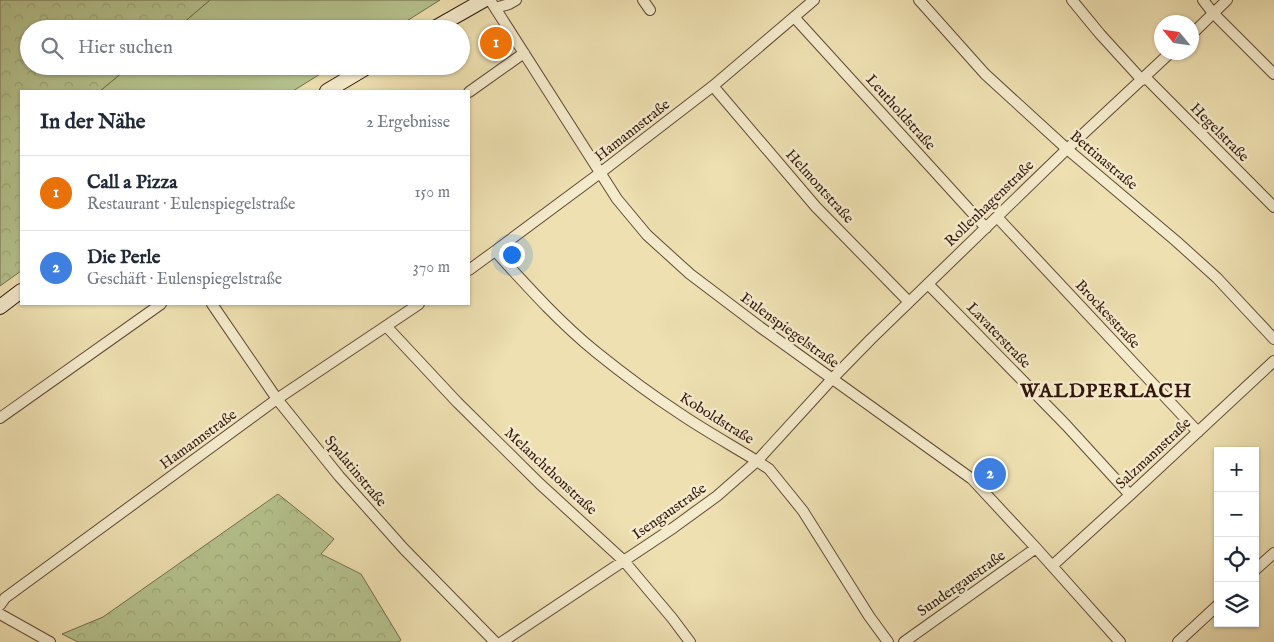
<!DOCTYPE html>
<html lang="de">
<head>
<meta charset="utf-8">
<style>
  :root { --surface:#fff; --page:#f6f6f7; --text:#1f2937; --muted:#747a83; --line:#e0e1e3; --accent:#8f2418 }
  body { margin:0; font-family:"IM FELL English",serif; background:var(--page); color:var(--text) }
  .controls { position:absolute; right:15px; bottom:15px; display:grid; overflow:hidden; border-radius:0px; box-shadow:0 1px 4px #0004 }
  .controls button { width:45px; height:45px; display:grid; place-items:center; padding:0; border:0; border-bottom:1px solid var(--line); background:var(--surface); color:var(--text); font:25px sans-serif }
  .compass { position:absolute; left:1154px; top:15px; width:45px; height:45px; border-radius:50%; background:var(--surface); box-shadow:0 1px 4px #0004; rotate:299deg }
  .you { position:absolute; left:511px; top:254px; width:18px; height:18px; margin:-12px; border:4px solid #fff; border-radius:50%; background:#1a73e8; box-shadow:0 0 0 8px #1a73e833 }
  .badge { display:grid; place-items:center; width:32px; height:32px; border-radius:50%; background:var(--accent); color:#fff; font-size:16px; font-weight:700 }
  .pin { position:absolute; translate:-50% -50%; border:2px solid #fff; box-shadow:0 1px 5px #0006 }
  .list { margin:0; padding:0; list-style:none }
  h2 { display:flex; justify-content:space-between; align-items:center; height:65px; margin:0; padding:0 20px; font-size:21px }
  h2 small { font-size:16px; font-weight:400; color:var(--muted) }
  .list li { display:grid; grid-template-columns:32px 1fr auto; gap:15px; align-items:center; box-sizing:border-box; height:75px; padding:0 20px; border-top:1px solid var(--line) }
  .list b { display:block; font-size:19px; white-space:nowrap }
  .list p { margin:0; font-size:16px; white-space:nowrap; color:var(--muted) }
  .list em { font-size:16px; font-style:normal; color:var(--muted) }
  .icon { flex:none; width:28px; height:28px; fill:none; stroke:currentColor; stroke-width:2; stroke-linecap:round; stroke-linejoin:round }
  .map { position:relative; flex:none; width:1274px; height:642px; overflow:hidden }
  .search { position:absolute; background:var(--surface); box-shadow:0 1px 4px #0004; left:20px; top:20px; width:450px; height:55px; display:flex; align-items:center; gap:12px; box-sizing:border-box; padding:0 18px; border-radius:28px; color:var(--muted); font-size:19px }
  .panel { position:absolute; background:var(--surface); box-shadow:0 1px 4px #0004; left:20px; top:90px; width:450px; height:215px; border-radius:0px }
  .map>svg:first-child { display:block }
  .green { fill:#b5c38e; stroke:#736d4e }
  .forest { fill:url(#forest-crowns); stroke:#736d4e }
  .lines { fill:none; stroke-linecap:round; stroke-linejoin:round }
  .minor-casing { stroke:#604936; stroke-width:12 }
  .secondary-casing { stroke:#31170d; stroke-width:16 }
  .minor { stroke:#f4ebcc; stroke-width:10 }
  .secondary { stroke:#f4ebcc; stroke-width:14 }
  .labels { text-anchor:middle; stroke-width:5; stroke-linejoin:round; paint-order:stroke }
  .street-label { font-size:15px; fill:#31170d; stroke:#f4ebcc }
  .district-label { font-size:20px; font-weight:bold; letter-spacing:1px; fill:#31170d; stroke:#f4ebcc }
</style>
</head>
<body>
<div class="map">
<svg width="1274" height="642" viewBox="0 0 1274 642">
  <defs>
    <pattern id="forest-crowns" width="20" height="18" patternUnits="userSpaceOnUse" patternTransform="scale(1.25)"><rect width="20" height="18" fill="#b5c38e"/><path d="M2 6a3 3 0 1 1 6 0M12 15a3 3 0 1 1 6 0" fill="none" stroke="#9ca779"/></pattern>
  </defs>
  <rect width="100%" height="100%" fill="#eee0b1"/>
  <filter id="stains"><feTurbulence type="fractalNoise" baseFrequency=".004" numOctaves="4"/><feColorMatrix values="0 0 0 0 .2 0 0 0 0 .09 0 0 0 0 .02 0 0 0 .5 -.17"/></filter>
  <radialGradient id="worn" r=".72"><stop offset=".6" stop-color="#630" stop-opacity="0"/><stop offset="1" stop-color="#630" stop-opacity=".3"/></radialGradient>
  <path class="green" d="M 210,0 L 440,0 L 394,29 L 176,29 Z
    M 130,66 L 333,66 L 293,91 L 100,91 Z"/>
  <path class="forest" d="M 0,0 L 210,0 L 176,29 L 29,29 L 29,66 L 130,66 L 100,91 L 21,91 L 21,271 L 0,286 Z
    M 278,494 L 334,539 L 321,554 L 361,574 L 401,640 L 398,642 L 78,642 L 62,634 L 103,617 Z"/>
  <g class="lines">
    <g class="minor-casing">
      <path id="minor" d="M 490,0 L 617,199 L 647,235 L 690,274 L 760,327 L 972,479 L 1036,548 L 1120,642
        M 643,0 L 650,10
        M 919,0 L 985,74 L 1067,149 L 1176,241 L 1217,278 L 1274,339
        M 1072,0 L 1100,34 L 1142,80
        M 1203,0 L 1213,13 L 1274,74
        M 495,8 L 509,4 L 516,0
        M 794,17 L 986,228
        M 1192,34 L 1227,0
        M 1145,77 L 1274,207
        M 713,86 L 816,207 L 909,302
        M 469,92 L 524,53
        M 997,217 L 1198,432
        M 495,251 C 527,286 559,322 596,352 C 622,373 650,394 679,413 C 704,430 731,445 757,461 L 769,469 L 803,511 L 869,616 L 888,642
        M 469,270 L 495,251 L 600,173 L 713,86 L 814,0
        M 928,284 L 1066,425 L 1130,495
        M 212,304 L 277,399 L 339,476 L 404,549 L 495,642
        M 386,326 L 457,402 L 540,484 L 624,561 L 672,618 L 690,642
        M 0,418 L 161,304
        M 1052,566 L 1130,495 L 1274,361
        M 1255,570 L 1274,553
        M 0,605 L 5,598 L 277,399 L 419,304
        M 0,614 L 50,642
        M 502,642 L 673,528 L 717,496 L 757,461 L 832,379 L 871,339 L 1067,149 L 1171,52
        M 904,642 L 1036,548
        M 1178,642 L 1218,605"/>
    </g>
    <g class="secondary-casing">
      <path id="secondary" d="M 433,29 L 484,0
        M 327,91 L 369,66
        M 0,307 L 21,291"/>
    </g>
    <use href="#minor" class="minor"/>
    <use href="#secondary" class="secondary"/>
  </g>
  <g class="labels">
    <g class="street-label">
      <text transform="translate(901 112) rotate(48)" y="5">Leutholdstraße</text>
      <text transform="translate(632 130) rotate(-38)" y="5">Hamannstraße</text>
      <text transform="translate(1220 132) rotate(45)" y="5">Hegelstraße</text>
      <text transform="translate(1104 160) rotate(40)" y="5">Bettinastraße</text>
      <text transform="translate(820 186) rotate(48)" y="5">Helmontstraße</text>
      <text transform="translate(989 203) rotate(-44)" y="5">Rollenhagenstraße</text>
      <text transform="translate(1108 314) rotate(47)" y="5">Brockesstraße</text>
      <text transform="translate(790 330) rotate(36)" y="5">Eulenspiegelstraße</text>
      <text transform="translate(999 335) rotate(46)" y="5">Lavaterstraße</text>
      <text transform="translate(717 418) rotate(32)" y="5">Koboldstraße</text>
      <text transform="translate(198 439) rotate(-36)" y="5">Hamannstraße</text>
      <text transform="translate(1153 453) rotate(-43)" y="5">Salzmannstraße</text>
      <text transform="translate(356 471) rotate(50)" y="5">Spalatinstraße</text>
      <text transform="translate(551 471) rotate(43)" y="5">Melanchthonstraße</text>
      <text transform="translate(669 511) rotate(-35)" y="5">Isengaustraße</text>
      <text transform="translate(961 583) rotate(-35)" y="5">Sundergaustraße</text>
    </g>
    <g class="district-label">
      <text x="1106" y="397">WALDPERLACH</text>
    </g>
  </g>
  <rect width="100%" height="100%" filter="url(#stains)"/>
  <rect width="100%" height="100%" fill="url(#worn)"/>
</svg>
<div class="controls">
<button>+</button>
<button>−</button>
<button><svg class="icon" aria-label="locate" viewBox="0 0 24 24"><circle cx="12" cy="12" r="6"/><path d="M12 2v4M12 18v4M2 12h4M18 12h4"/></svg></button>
<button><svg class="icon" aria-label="layers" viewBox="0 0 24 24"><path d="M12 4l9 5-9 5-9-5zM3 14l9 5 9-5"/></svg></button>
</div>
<svg class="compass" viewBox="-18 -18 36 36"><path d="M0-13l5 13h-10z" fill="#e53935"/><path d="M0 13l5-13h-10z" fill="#747a83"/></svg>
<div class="you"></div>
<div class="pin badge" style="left:496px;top:43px;background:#e8710a">1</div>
<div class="pin badge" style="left:990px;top:474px;background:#3f7fe0">2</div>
<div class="search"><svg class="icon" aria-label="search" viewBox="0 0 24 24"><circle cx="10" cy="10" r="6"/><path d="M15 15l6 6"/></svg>Hier suchen</div>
<section class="panel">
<h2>In der Nähe<small>2 Ergebnisse</small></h2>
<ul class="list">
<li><span class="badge" style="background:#e8710a">1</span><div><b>Call a Pizza</b><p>Restaurant · Eulenspiegelstraße</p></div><em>150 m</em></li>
<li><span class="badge" style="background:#3f7fe0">2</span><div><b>Die Perle</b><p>Geschäft · Eulenspiegelstraße</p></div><em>370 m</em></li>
</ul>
</section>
</div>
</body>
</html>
